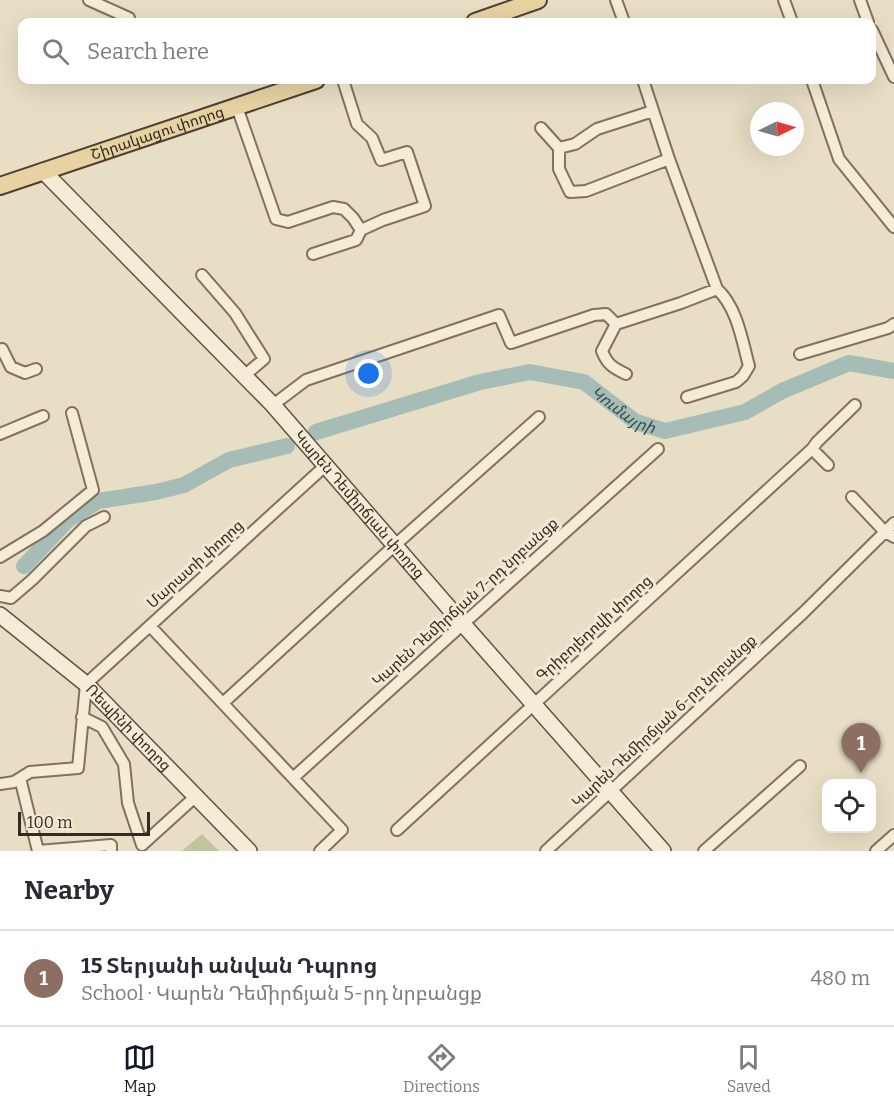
<!DOCTYPE html>
<html lang="en">
<head>
<meta charset="utf-8">
<style>
  :root { --surface:#fff; --page:#f2f2f3; --text:#2b2b33; --muted:#7c7c81; --line:#e1e1e2; --accent:#111827 }
  body { margin:0; font-family:Bitter,"Noto Sans Armenian",serif; background:var(--page); color:var(--text) }
  .controls { position:absolute; right:18px; bottom:18px; display:grid; overflow:hidden; border-radius:12px; box-shadow:0 6px 24px #0002 }
  .controls button { width:54px; height:54px; display:grid; place-items:center; padding:0; border:0; border-bottom:2px solid var(--line); background:var(--surface); color:var(--text); font:30px sans-serif }
  .compass { position:absolute; left:750px; top:102px; width:54px; height:54px; border-radius:50%; background:var(--surface); box-shadow:0 6px 24px #0002; rotate:85deg }
  .scale { position:absolute; left:18px; bottom:15px; width:132px; box-sizing:border-box; padding-left:6px; border:3px solid #33291f; border-top:0; font-size:16px; line-height:21px; white-space:nowrap; color:#33291f; -webkit-text-stroke:4px #f1e9d4; paint-order:stroke }
  .you { position:absolute; left:369px; top:374px; width:21px; height:21px; margin:-15px; border:4px solid #fff; border-radius:50%; background:#1a73e8; box-shadow:0 0 0 9px #1a73e833 }
  .badge { display:grid; place-items:center; width:39px; height:39px; border-radius:50%; background:var(--accent); color:#fff; font-size:20px; font-weight:700 }
  .pin { position:absolute; translate:-50% -50px; filter:drop-shadow(0 2px 3px #0008) }
  .pin::after { content:''; position:absolute; top:32px; width:21px; height:18px; background:inherit; clip-path:polygon(0 0,100% 0,50% 100%) }
  .list { margin:0; padding:0; list-style:none }
  h2 { display:flex; justify-content:space-between; align-items:center; height:78px; margin:0; padding:0 24px; font-size:26px }
  h2 small { font-size:20px; font-weight:400; color:var(--muted) }
  .list li { display:grid; grid-template-columns:39px 1fr auto; gap:18px; align-items:center; box-sizing:border-box; height:96px; padding:0 24px; border-top:2px solid var(--line) }
  .list b { display:block; font-size:22px; white-space:nowrap }
  .list p { margin:0; font-size:20px; white-space:nowrap; color:var(--muted) }
  .list em { font-size:20px; font-style:normal; color:var(--muted) }
  .icon { flex:none; width:33px; height:33px; fill:none; stroke:currentColor; stroke-width:2; stroke-linecap:round; stroke-linejoin:round }
  .map { position:relative; flex:none; width:894px; height:851px; overflow:hidden }
  .search { position:absolute; background:var(--surface); box-shadow:0 6px 24px #0002; left:18px; right:18px; top:18px; height:66px; display:flex; align-items:center; gap:15px; box-sizing:border-box; padding:0 21px; border-radius:12px; color:var(--muted); font-size:22px }
  .sheet { height:174px; background:var(--surface) }
  nav { display:flex; justify-content:space-around; align-items:center; box-sizing:border-box; height:84px; border-top:2px solid var(--line); background:var(--surface); font-size:16px; color:var(--muted) }
  nav a { display:grid; justify-items:center; gap:3px }
  nav .on { color:var(--accent) }
  .map>svg:first-child { display:block }
  .green { fill:#c0c59b }
  .lines { fill:none; stroke-linecap:round; stroke-linejoin:round }
  .river { stroke:#a6bcb6; stroke-width:16 }
  .street-casing { stroke:#81715d; stroke-width:14 }
  .secondary-casing { stroke:#635241; stroke-width:18 }
  .primary-casing { stroke:#4f3f31; stroke-width:20 }
  .street { stroke:#f4ecd7; stroke-width:10 }
  .secondary { stroke:#f4ecd7; stroke-width:15 }
  .primary { stroke:#e7d2a2; stroke-width:16 }
  .labels { text-anchor:middle; stroke-width:6; stroke-linejoin:round; paint-order:stroke }
  .street-label { font-size:15px; fill:#33291f; stroke:#f1e9d4 }
  .water-label { font-size:16px; font-style:italic; fill:#31514f; stroke:#f1e9d4 }
</style>
</head>
<body>
<div class="map">
<svg width="894" height="851" viewBox="0 0 894 851">
  <rect width="100%" height="100%" fill="#e8dec5"/>
  <path class="green" d="M 202,834 L 219,851 L 182,851 Z"/>
  <g class="lines">
    <g class="river">
      <path id="s1" d="M 316,432 L 480,382 L 530,372 L 584,382 L 636,422 L 665,431 L 745,412 L 782,391 L 849,363 L 894,371"/>
      <path d="M 24,566 L 68,520 L 98,501 L 156,492 L 184,485 L 229,460 L 287,446"/>
    </g>
    <g class="street-casing">
      <path id="street" d="M 89,0 L 129,18
        M 616,0 L 624,22
        M 784,0 L 792,22
        M 860,0 L 868,22
        M 872,30 L 894,77
        M 812,80 L 839,159 L 894,227
        M 237,107 L 276,219 L 288,222 L 333,207 L 344,209 L 353,218 L 361,230 L 383,220 L 425,206 L 407,152 L 381,160 L 372,138 L 357,124 L 343,80
        M 541,128 L 559,148 L 559,169 L 570,192 L 586,191 L 669,159
        M 559,148 L 575,144 L 597,129 L 653,111
        M 313,254 L 356,240 L 361,230
        M 202,275 L 235,313 L 264,359 L 245,375
        M 616,324 L 602,351 C 607,364 613,368 626,374
        M 0,350 L 2,349 L 11,367 L 25,373 L 36,369
        M 800,354 L 888,328 L 894,324
        M 687,397 L 736,382 L 743,376 L 749,366 C 742,340 737,307 717,289
        M 273,405 L 306,380 L 499,315 L 511,343 L 594,315 L 606,314 L 616,324 L 681,303 L 717,289 L 669,159 L 643,80
        M 0,434 L 43,416
        M 812,449 L 828,465
        M 852,497 L 885,532 L 894,537
        M 0,557 L 43,531 L 93,490 L 72,413
        M 0,596 L 11,598 L 32,580 L 86,526 L 104,517
        M 150,626 L 342,830 L 320,851
        M 223,703 L 395,545 L 539,417
        M 82,717 L 102,727 L 124,764 L 128,803 L 142,845 L 196,796
        M 20,778 L 38,851 L 111,845 L 111,851
        M 293,778 L 463,624 L 658,449
        M 0,784 L 14,782 L 30,772 L 78,768 L 86,684 L 325,466
        M 397,830 L 812,449 L 817,442 L 855,405
        M 546,851 L 803,613 L 894,523
        M 704,851 L 800,766
        M 876,851 L 894,835"/>
    </g>
    <g class="secondary-casing">
      <g id="secondary">
        <path id="s2" d="M 43,171 L 273,405 L 463,624 L 663,851"/>
        <path id="s3" d="M 0,615 L 86,684 L 249,851"/>
      </g>
    </g>
    <g class="primary-casing">
      <g id="primary">
        <path d="M 475,22 L 538,0"/>
        <path id="s4" d="M 0,186 L 316,80"/>
      </g>
    </g>
    <use href="#street" class="street"/>
    <use href="#secondary" class="secondary"/>
    <use href="#primary" class="primary"/>
  </g>
  <g class="labels">
    <g class="street-label">
      <text dy="5" stroke="none"><textPath href="#s4" startOffset="166">Շիրակացու փողոց</textPath></text>
      <text dy="5" stroke="none"><textPath href="#s2" startOffset="460">Կարեն Դեմիրճյան փողոց</textPath></text>
      <text transform="translate(195 564) rotate(-42)" y="5">Մարատի փողոց</text>
      <text transform="translate(465 602) rotate(-42)" y="5">Կարեն Դեմիրճյան 7-րդ նրբանցք</text>
      <text transform="translate(594 628) rotate(-42)" y="5">Գրիբոյեդովի փողոց</text>
      <text transform="translate(664 721) rotate(-43)" y="5">Կարեն Դեմիրճյան 6-րդ նրբանցք</text>
      <text dy="5" stroke="none"><textPath href="#s3" startOffset="171">Ռեպինի փողոց</textPath></text>
    </g>
    <g class="water-label">
      <text dy="6" stroke="none"><textPath href="#s1" startOffset="326">Կումայրի</textPath></text>
    </g>
  </g>
</svg>
<div class="controls">
<button><svg class="icon" aria-label="locate" viewBox="0 0 24 24"><circle cx="12" cy="12" r="6"/><path d="M12 2v4M12 18v4M2 12h4M18 12h4"/></svg></button>
</div>
<svg class="compass" viewBox="-18 -18 36 36"><path d="M0-13l5 13h-10z" fill="#e53935"/><path d="M0 13l5-13h-10z" fill="#7c7c81"/></svg>
<div class="scale">100 m</div>
<div class="you"></div>
<div class="pin badge" style="left:861px;top:773px;background:#8d6e63">1</div>
<div class="search"><svg class="icon" aria-label="search" viewBox="0 0 24 24"><circle cx="10" cy="10" r="6"/><path d="M15 15l6 6"/></svg>Search here</div>
</div>
<section class="sheet">
<h2>Nearby<small></small></h2>
<ul class="list">
<li><span class="badge" style="background:#8d6e63">1</span><div><b>15 Տերյանի անվան Դպրոց</b><p>School · Կարեն Դեմիրճյան 5-րդ նրբանցք</p></div><em>480 m</em></li>
</ul>
</section>
<nav>
<a class="on"><svg class="icon" aria-label="map" viewBox="0 0 24 24"><path d="M3 6l6-2 6 2 6-2v14l-6 2-6-2-6 2zM9 4v14M15 6v14"/></svg>Map</a>
<a><svg class="icon" aria-label="directions" viewBox="0 0 24 24"><path d="M12 3l9 9-9 9-9-9zM9 14v-3h6M13 9l2 2-2 2"/></svg>Directions</a>
<a><svg class="icon" aria-label="saved" viewBox="0 0 24 24"><path d="M7 4h10v16l-5-4-5 4z"/></svg>Saved</a>
</nav>
</body>
</html>
